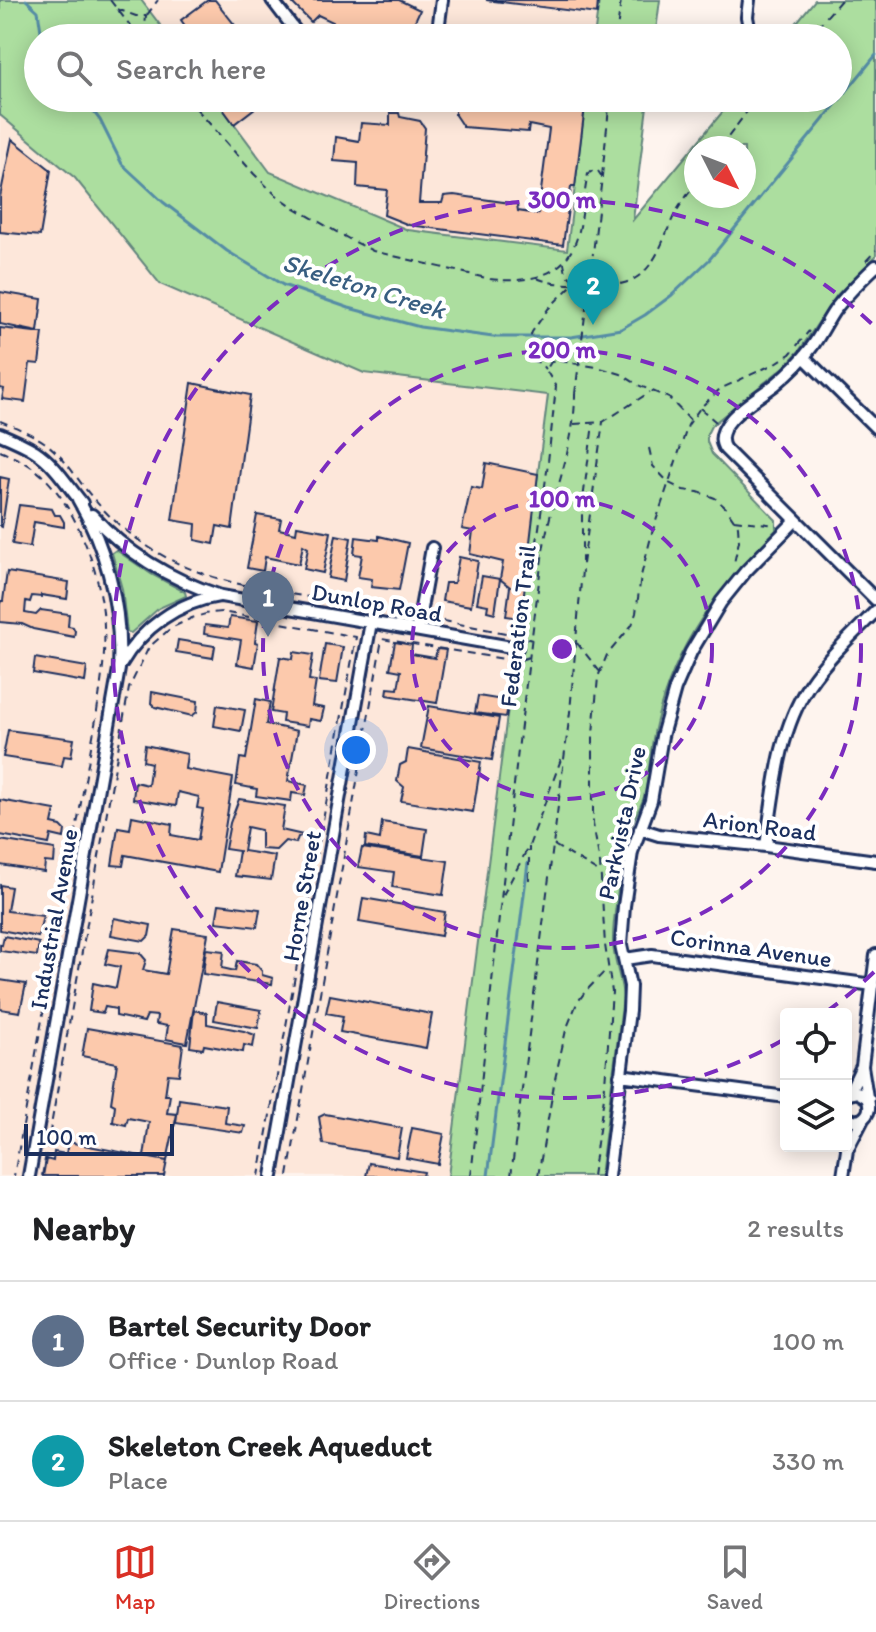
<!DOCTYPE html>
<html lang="en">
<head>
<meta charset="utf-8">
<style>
  :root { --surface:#fff; --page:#f2f2f2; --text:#202124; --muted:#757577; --line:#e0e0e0; --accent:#d93025 }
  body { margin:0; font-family:Itim,sans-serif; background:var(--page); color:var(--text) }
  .controls { position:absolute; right:24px; bottom:24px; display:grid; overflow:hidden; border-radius:8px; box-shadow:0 4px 20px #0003 }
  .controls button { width:72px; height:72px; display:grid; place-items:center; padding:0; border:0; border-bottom:2px solid var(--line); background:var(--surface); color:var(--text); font:40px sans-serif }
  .compass { position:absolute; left:684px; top:136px; width:72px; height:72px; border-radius:50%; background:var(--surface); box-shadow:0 4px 20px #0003; rotate:132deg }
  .scale { position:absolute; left:24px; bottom:20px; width:150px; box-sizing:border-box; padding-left:8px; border:4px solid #1b2f5e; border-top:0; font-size:22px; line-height:28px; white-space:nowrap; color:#1b2f5e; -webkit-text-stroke:6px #fff; paint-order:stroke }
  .you { position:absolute; left:356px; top:750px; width:28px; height:28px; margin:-20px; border:6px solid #fff; border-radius:50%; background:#1a73e8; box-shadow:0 0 0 12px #1a73e833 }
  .badge { display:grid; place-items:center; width:52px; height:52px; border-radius:50%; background:var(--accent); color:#fff; font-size:26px; font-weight:700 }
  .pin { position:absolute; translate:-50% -66px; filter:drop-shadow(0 2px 4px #0008) }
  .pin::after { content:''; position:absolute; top:42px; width:28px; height:24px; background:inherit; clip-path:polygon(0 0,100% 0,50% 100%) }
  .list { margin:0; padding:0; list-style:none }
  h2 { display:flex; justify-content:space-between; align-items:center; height:104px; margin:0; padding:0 32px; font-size:34px }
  h2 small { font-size:26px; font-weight:400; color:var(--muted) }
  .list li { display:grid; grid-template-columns:52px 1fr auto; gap:24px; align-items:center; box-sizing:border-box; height:120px; padding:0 32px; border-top:2px solid var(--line) }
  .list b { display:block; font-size:30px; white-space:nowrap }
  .list p { margin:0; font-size:26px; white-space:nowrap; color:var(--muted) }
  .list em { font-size:26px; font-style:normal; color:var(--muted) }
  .icon { flex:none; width:44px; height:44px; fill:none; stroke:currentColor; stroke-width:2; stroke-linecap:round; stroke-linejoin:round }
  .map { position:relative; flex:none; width:876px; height:1176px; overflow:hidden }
  .search { position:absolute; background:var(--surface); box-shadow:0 4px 20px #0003; left:24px; right:24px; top:24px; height:88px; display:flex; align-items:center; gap:20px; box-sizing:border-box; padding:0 28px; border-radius:44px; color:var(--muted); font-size:30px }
  .sheet { height:344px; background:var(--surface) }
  nav { display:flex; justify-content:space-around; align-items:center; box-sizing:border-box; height:112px; border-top:2px solid var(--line); background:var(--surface); font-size:22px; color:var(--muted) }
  nav a { display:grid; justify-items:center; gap:4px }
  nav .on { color:var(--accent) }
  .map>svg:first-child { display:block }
  .built { fill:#fde7da }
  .green { fill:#acde9f; stroke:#64867e; stroke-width:2; fill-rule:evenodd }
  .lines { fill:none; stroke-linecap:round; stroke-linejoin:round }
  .stream { stroke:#548ca5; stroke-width:3 }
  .building { fill:#fcc9ac; stroke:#1b2f5e; stroke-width:2 }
  .minor-casing { stroke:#1b2f5e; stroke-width:16 }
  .path { stroke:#1b2f5e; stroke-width:2; stroke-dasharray:8 6; stroke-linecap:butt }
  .minor { stroke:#fff; stroke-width:10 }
  .path-bridge { stroke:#1b2f5e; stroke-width:2; stroke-dasharray:8 6; stroke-linecap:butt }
  .ring { fill:none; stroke:#7b2cbf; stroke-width:4; stroke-dasharray:14 10 }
  .labels { text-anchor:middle; stroke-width:8; stroke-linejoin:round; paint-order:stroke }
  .street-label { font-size:24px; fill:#1b2f5e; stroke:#fff }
  .water-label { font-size:26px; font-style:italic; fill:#385e81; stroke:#fff }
  .centre { fill:#7b2cbf; stroke:#fff; stroke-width:4 }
  .ring-label { font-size:24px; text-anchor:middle; font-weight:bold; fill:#7b2cbf; stroke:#fff; stroke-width:8; stroke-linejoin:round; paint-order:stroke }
</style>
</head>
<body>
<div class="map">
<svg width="876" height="1176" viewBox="0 0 876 1176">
  <rect width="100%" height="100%" fill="#fef4ee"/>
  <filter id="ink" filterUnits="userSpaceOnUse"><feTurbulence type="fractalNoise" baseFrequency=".0125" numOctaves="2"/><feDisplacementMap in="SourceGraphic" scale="16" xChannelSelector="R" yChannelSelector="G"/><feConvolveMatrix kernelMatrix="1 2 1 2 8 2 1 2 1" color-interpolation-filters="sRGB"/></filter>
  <g filter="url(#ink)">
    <path class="built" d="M 0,0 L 599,0 L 594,38 L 38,38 L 38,98 L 586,98 L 448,1176 L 0,1176 Z"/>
    <path class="green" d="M 0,0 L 141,0 L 170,38 L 38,38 L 38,98 L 215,98 L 270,172 L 408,230 L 567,250 L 586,98 L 648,98 L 633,220 L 734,98 L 838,98 L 838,38 L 784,38 L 815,0 L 876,0 L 876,256 L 837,295 L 799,351 L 784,367 L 711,426 L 707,434 L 707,442 L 712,454 L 776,520 L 776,530 C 718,590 676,641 656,724 C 650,748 650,773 644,797 C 640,810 631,822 627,836 C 622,853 621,872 618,890 C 616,906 613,922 613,938 C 612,959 622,978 623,998 L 600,1176 L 448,1176 L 548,395 L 364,373 L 160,284 L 75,178 L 0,115 ZM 696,148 L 744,148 L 744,196 L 696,196 Z
      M 599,0 L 660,0 L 655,38 L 594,38 Z
      M 116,550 L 151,574 L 185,592 L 186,596 L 159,608 L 131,633 L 127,632 L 122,589 L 112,553 Z"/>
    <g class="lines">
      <path class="stream" d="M 26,0 L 38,11 L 42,38
        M 83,98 L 100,120 L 122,164 L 163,202 L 227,251 L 283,285 L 349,308 L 420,327 L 493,337 L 571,337 L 621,329 L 645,315 L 672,295 L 709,260 L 876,55
        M 488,1176 L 528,863"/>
    </g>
    <path class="building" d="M 208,0 L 215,0 L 245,38 L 189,38 L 192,36 L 181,20 Z
      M 297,0 L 399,0 L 420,10 L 407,38 L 368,38 L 358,33 L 355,38 L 349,38 L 332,31 L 333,22 L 318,15 L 311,22 L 293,4 Z
      M 486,0 L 598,0 L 597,14 Z
      M 215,98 L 268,98 L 234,124 Z
      M 455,98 L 525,98 L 585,106 L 575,187 L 571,187 L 563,245 L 409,225 L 384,215 L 387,190 L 357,187 L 358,163 L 334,161 L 336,137 L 359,141 L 361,123 L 390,125 L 390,113 L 399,113 L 400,117 L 420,121 L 425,128 L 419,203 L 442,203 L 444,196 L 454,195 L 517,204 L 518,211 L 538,214 L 549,129 L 529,125 L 528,132 L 463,127 L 455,115 Z
      M 12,139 L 51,170 L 40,236 L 0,232 L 0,197 Z
      M 0,292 L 42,299 L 38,332 L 0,324 Z
      M 0,328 L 43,333 L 39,364 L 30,363 L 25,402 L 2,399 L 4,389 L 0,388 Z
      M 192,383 L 250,395 L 232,529 L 217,526 L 214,544 L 195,540 L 196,524 L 172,520 Z
      M 486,463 L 538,474 L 521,618 L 506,616 L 510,587 L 500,579 L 503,562 L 470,554 L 473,531 L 462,529 L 471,487 L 482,489 Z
      M 0,477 L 9,479 L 2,527 L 0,526 Z
      M 19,505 L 52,509 L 55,515 L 60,515 L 64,522 L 64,527 L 34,522 L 30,547 L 12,544 Z
      M 257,515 L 281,519 L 279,529 L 296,533 L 297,526 L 331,532 L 323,573 L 304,569 L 308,548 L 303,545 L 299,564 L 265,557 L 263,571 L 247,568 Z
      M 336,535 L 351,538 L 344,581 L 328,578 Z
      M 379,536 L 408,543 L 399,590 L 371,587 L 372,579 L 358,577 L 362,555 L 354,554 L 356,537 L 379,540 Z
      M 459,557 L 478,561 L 471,606 L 442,601 L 445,583 L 454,583 Z
      M 7,572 L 69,582 L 67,599 L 41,595 L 41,597 L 32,596 L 30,602 L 26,601 L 25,613 L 36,615 L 41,610 L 69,614 L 68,626 L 73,627 L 75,631 L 74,637 L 33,629 L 22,624 L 0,622 L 0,604 L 1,601 L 3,601 Z
      M 482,576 L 500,579 L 495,613 L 487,611 L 488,605 L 477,603 Z
      M 230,617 L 258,621 L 255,642 L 258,643 L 254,667 L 237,664 L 241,640 L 204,634 L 205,625 L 228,628 Z
      M 178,640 L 215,646 L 213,658 L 176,652 Z
      M 395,642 L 412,645 L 411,654 L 435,658 L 437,649 L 446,650 L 437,703 L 387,695 L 388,688 L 398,689 L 401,671 L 390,669 Z
      M 325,644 L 343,647 L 337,683 L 319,681 Z
      M 294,652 L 313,655 L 309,680 L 316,681 L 312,706 L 324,708 L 321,721 L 309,719 L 308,726 L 282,722 L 283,714 L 271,712 L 280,657 L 293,659 Z
      M 35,658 L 87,667 L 85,682 L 33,673 Z
      M 152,692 L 198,701 L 197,712 L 192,716 L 155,707 L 151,703 Z
      M 478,696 L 509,701 L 506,717 L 475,713 Z
      M 256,699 L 270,702 L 266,724 L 297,731 L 288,781 L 307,785 L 305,795 L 292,793 L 291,801 L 256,796 L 257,789 L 236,785 L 240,758 L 246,759 Z
      M 217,705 L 245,710 L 241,731 L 214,726 Z
      M 429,706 L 499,718 L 492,760 L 421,748 Z
      M 8,730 L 74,739 L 71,757 L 64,756 L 62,766 L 3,757 Z
      M 145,745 L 187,754 L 185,769 L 233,778 L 218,872 L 125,855 L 123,866 L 112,865 L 118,827 L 130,829 L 132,816 L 172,824 L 171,835 L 198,840 L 203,809 L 197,808 L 199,797 L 178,792 L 176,806 L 133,799 L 135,782 L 148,785 L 151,763 L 143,761 Z
      M 408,749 L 481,762 L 473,812 L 401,801 L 404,787 L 397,781 L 400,765 L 406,762 Z
      M 239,799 L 285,806 L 281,830 L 303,835 L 298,837 L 296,843 L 285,841 L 276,850 L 261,849 L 261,830 L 247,827 L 243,851 L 275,856 L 271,880 L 235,876 L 239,851 L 225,849 L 230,823 Z
      M 0,800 L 55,810 L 52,824 L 61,826 L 65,830 L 64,838 L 51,835 L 49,844 L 0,835 Z
      M 382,822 L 427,829 L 423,856 L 365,847 L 366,836 L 380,839 Z
      M 0,840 L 55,849 L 54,863 L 45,862 L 44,872 L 0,865 Z
      M 362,848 L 448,861 L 443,895 L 392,887 L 394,872 L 358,867 Z
      M 0,885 L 11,887 L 7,911 L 43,916 L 38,937 L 0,930 Z
      M 363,898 L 445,912 L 441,936 L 359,922 Z
      M 219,904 L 260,909 L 257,927 L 216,922 Z
      M 114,918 L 151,925 L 149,936 L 144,941 L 111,935 Z
      M 174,929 L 208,934 L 187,1043 L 166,1039 L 168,1026 L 156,1024 L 157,1016 L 147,1015 L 144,1022 L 116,1016 L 116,1009 L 105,1007 L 103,1013 L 89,1011 L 93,983 L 116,988 L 120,967 L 105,964 L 109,949 L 140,953 L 146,960 L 143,970 L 166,974 Z
      M 4,936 L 39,943 L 37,956 L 0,951 L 0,944 L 2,945 Z
      M 206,949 L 224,951 L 222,968 L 235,971 L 237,961 L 256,964 L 262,971 L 262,975 L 273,978 L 272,984 L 203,974 Z
      M 0,980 L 26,984 L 20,1012 L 0,1009 Z
      M 330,995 L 432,1014 L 426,1048 L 340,1032 L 343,1016 L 326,1013 Z
      M 217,1002 L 261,1010 L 258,1028 L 214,1020 Z
      M 194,1010 L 207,1013 L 207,1024 L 244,1031 L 255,1035 L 253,1047 L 244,1045 L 243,1052 L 204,1045 L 203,1049 L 190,1047 Z
      M 87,1028 L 183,1045 L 179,1075 L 168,1074 L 165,1095 L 170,1095 L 167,1113 L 177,1114 L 167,1161 L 144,1157 L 149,1122 L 128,1118 L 126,1125 L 113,1122 L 115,1105 L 111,1103 L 117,1063 L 82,1056 Z
      M 179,1099 L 227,1106 L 225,1123 L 245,1126 L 243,1133 L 176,1123 Z
      M 325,1114 L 402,1128 L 397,1157 L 323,1144 L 319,1117 Z
      M 412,1128 L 444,1134 L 438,1164 L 406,1158 Z
      M 68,1142 L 167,1161 L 164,1176 L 43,1176 L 46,1159 L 53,1161 L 54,1152 L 66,1154 Z
      M 369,1163 L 424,1172 L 423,1176 L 366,1176 Z"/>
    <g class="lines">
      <g class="minor-casing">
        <path id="minor" d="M 272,0 L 301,38
          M 749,0 L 747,17 L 751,38
          M 437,38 L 442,0
          M 398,98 L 405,100 L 419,98
          M 876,266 C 861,280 846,295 834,311 C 826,323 820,336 811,348 C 802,360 789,373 777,383 C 761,397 708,424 725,449 L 876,600
          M 804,357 L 876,428
          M 0,434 C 12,439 24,444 35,451 C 55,464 67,485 82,503
          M 92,515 C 127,554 172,580 221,596 L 517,648
          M 417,630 L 432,548
          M 121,664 C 142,628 178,602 219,596
          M 640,829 L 659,835 L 766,846 L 876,861
          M 766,846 C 774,792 778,732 809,685 C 828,657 853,634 876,611
          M 625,959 L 652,955 L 873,985
          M 620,1075 L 786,1097
          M 849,1093 L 862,1066
          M 846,1095 L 857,1092 L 869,1099
          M 867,1097 L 862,1066 L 876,955
          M 846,1118 L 858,1121 C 868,1117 872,1109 867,1098
          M 848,1148 L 863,1119
          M 29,1176 L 119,669 C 122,608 108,552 78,499
          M 272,1176 L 371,622
          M 608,1176 L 629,1011 L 630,986 L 621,945 L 624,906 L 632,852 L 651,801 L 662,736 L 675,689 L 691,652 L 721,602 L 746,571 L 796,520
          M 843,1176 L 847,1150 L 846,1129"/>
      </g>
      <path class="path" d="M 110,0 L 140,38
        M 117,9 L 136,16 L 146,16 L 144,38
        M 147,15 L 158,0
        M 616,38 L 621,0
        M 808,38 L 841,0
        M 187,98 L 254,174 L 275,194 L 295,208 L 349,239 L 373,251 L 490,279 C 507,281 523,281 540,276 C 587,259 579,214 588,174 L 594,170 L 598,171 L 602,177 L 593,253
        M 720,148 L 757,98
        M 602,176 L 610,98
        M 866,261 L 876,250
        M 564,263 L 566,273 L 577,284
        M 537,278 C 552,285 570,284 587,284 C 599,284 613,287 624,283 C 656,274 662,239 675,214 C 681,203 689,193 696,183
        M 531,360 L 540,363 L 545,369
        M 538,362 L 536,355 L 538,348 L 531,335 L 532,332 L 548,309 L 572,285
        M 700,408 L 716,422
        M 0,421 C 15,427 31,433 44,442 C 65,457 76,478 92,497 C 104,511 117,524 132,535 C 189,580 251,587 320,599 C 350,605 380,612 410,615
        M 574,424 L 603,422 L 650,392
        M 649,448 L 653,466 L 669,483 L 683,490 L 698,492 L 715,498 L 726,508 L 738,526 L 739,541 L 734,563
        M 0,451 C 11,456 23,460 33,468 C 75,498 103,577 104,627 C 106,658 100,688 96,719 L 14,1176
        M 734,520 L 776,525
        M 542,555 L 538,553 L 536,549 L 547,471 L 556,387 L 546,370 L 551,362 L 560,361 L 597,367 L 621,374 L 638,385 L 669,398 L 690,420
        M 583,564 L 603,422
        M 429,618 L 511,634 L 532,640
        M 577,643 L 600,672
        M 554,845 L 600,873
        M 529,880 L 529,847
        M 503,895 L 529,846 L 563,754
        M 42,1176 L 129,688 L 149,647 L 171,628 L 192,618 L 209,613 L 222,612 L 356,637 L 259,1176
        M 288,1176 L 382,639 L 517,661 L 529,657
        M 471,1176 C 492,983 512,789 537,597 C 540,575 542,552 547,530 C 557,484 575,442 575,394
        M 511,1176 L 570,712 L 582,570 L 582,507 L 593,424
        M 538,1176 L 555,1079 L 566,1030 L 577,1003 L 585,992 L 607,969
        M 592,1176 L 604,1097 L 612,992 L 605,945 L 600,863 L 593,824 L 593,734 L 598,677 L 607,655 L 632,625 L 636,613 L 641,576 L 652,533 L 688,425 L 700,408 L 720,389 L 776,363 L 790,354 L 809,331"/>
      <use href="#minor" class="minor"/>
      <path class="path-bridge" d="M 575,394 L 593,253"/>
    </g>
  </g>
  <g class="ring">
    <circle cx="562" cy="649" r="150"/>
    <circle cx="562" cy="649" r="299"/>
    <path d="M874 972A449 449 0 0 1 826 1012M783 1040A449 449 0 1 1 874 326"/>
  </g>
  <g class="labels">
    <g class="street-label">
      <text transform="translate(377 603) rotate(10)" y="8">Dunlop Road</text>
      <text transform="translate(518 626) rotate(-83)" y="8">Federation Trail</text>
      <text transform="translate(622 823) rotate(-78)" y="8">Parkvista Drive</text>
      <text transform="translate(760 826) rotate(7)" y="8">Arion Road</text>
      <text transform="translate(302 896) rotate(-80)" y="8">Horne Street</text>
      <text transform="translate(54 919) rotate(-80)" y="8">Industrial Avenue</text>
      <text transform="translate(751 948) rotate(8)" y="8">Corinna Avenue</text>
    </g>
    <g class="water-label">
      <text transform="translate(364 286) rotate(17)" y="9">Skeleton Creek</text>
    </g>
  </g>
  <circle cx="562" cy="649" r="12" class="centre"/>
  <g class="ring-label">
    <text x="562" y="208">300 m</text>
    <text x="562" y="358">200 m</text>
    <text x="562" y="507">100 m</text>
  </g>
</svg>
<div class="controls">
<button><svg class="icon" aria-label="locate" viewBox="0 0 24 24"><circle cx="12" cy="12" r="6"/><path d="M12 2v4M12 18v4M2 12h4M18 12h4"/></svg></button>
<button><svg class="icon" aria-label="layers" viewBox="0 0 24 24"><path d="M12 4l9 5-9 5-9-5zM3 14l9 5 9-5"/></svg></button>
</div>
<svg class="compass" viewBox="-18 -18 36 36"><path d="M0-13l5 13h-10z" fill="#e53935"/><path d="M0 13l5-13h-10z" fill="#757577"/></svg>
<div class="scale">100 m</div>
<div class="you"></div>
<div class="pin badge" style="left:268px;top:637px;background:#5c6f8a">1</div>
<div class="pin badge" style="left:593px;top:325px;background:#0f9aa8">2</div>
<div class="search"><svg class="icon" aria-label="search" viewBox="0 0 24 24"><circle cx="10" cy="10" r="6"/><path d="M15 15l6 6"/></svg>Search here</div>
</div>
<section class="sheet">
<h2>Nearby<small>2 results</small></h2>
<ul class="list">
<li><span class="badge" style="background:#5c6f8a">1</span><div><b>Bartel Security Door</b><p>Office · Dunlop Road</p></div><em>100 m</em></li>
<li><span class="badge" style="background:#0f9aa8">2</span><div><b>Skeleton Creek Aqueduct</b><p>Place</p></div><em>330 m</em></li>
</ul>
</section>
<nav>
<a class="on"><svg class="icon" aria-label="map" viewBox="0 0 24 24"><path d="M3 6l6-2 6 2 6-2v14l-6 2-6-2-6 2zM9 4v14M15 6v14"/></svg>Map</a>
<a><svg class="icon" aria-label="directions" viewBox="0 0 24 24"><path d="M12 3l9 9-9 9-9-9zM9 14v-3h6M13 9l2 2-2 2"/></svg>Directions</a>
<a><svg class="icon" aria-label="saved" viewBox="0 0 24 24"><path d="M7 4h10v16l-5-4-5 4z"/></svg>Saved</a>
</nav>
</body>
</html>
